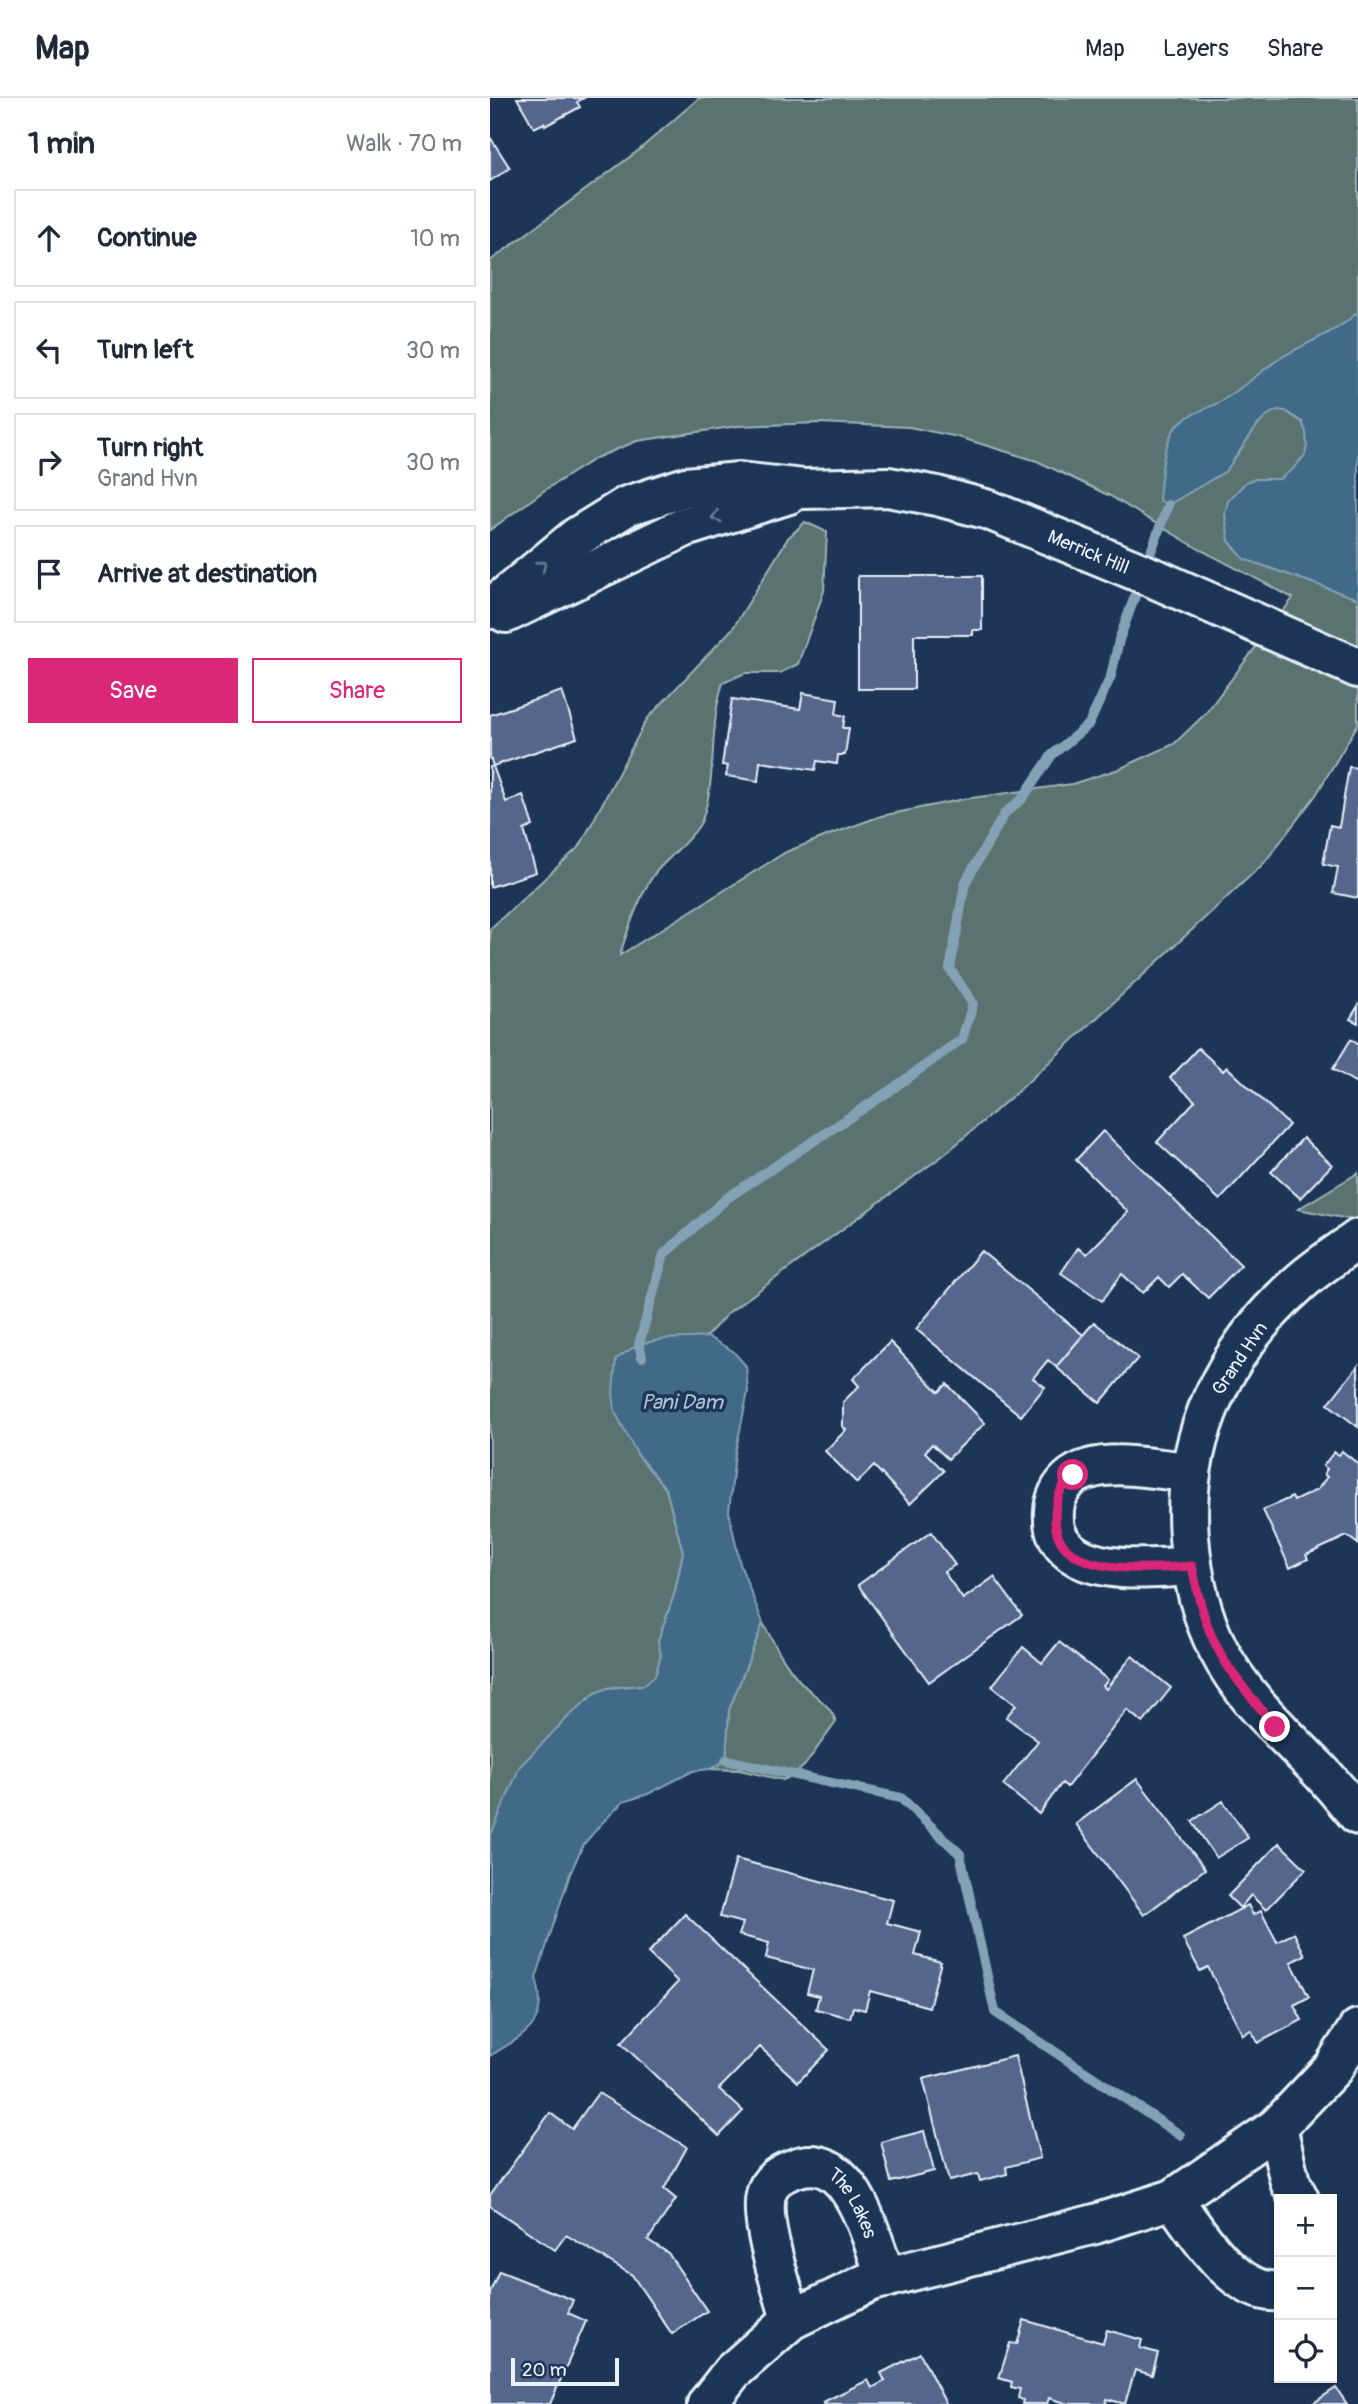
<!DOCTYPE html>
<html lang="en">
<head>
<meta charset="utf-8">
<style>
  :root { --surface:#fff; --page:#f2f2f3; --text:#1f2937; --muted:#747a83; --line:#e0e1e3; --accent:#db2777 }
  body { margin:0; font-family:Pangolin,sans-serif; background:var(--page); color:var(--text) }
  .controls { position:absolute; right:21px; bottom:21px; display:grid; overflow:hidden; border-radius:0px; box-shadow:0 2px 5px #0004 }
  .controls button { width:63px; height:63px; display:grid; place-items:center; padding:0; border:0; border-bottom:2px solid var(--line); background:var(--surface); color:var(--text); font:35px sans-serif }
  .scale { position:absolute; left:21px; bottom:18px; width:108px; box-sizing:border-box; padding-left:7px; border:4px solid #e8f1f8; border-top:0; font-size:19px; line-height:24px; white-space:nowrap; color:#e8f1f8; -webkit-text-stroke:5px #1d3557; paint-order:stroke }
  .stop { position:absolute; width:21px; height:21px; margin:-16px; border:5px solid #db2777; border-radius:50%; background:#fff }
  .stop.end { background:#db2777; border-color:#fff; box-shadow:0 2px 7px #0008 }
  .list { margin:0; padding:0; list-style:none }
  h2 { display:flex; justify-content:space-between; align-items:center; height:91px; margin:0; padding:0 28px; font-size:30px }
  h2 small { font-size:23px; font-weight:400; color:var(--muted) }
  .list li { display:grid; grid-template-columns:46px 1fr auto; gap:21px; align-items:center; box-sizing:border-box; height:98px; margin:0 14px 14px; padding:0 14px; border:2px solid var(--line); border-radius:0px }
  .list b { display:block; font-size:26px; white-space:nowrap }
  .list p { margin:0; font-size:23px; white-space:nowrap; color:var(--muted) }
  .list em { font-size:23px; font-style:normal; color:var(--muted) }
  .actions { display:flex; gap:14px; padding:21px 28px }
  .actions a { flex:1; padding:16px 0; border:2px solid var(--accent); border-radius:0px; text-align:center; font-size:24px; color:var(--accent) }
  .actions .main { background:var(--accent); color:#fff }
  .icon { flex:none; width:38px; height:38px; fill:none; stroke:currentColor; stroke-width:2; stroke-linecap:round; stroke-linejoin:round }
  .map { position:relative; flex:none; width:868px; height:2306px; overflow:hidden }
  header { display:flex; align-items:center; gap:42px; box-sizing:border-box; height:98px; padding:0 35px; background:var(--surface); border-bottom:2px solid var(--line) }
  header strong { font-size:33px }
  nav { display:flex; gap:38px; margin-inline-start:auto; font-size:24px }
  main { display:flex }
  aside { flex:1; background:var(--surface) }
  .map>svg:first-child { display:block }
  .green { fill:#5a7370; stroke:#a1b2b4; stroke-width:2 }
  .water { fill:#416b88; stroke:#84a1b5; stroke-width:2 }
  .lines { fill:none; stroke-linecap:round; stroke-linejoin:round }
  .stream { stroke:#84a1b5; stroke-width:10 }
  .building { fill:#54668d; stroke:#e8f1f8; stroke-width:2 }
  .street-casing { stroke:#e8f1f8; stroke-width:44 }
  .street { stroke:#1d3557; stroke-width:38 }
  .oneway { stroke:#64778f }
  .route { stroke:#db2777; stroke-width:9 }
  .labels { text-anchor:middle; stroke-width:7; stroke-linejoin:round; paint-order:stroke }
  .street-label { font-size:19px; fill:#e8f1f8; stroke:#1d3557 }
  .water-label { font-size:21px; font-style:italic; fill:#aec2d1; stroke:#1d3557 }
</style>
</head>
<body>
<header>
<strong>Map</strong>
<nav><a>Map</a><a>Layers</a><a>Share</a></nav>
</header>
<main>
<aside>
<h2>1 min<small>Walk · 70 m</small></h2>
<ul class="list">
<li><svg class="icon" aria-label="ahead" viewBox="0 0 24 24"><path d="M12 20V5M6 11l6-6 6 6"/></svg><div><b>Continue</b></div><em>10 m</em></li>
<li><svg class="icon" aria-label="left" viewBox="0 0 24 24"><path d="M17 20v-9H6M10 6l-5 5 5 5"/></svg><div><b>Turn left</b></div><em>30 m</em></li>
<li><svg class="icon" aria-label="right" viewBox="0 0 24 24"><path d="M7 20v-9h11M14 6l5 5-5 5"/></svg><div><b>Turn right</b><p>Grand Hvn</p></div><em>30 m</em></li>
<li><svg class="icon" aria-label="arrive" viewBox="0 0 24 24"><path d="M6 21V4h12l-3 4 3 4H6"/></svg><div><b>Arrive at destination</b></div></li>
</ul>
<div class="actions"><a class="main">Save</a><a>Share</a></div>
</aside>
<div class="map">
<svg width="868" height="2306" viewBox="0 0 868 2306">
  <rect width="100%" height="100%" fill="#1d3557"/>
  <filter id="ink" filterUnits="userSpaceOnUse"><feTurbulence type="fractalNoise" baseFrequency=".0143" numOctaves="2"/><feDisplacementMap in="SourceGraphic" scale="14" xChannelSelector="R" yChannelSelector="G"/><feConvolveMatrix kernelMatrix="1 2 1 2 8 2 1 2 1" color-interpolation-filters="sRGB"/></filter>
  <g filter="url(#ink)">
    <path class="green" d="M 209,0 L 868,0 L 868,626 L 826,697 L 774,765 L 526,995 L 455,1056 L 238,1215 L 189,1268 L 147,1356 L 176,1391 L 193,1454 L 185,1494 L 168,1543 L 171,1557 L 165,1578 L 154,1587 L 118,1590 L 6,1726 L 0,1739 L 0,831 L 90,748 L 157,621 L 243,530 L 298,440 L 315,424 L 337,434 L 334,493 L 308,566 L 290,575 L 255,575 L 233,585 C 218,629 228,678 212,722 C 207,736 177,761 166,774 C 152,791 136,836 130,857 L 296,754 L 339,737 L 391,718 L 474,701 L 582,686 L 629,671 L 684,646 L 715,616 L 803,500 L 707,450 L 620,398 L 547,363 L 468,339 L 419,329 L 329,325 L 248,328 L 147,343 L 106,360 L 55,392 L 0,432 L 0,163 L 149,52 Z
      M 868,1075 L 868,1123 L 808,1111 Z
      M 273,1525 C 284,1545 294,1565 309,1582 C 322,1598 340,1604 346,1624 L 315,1667 L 303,1678 L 293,1682 L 249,1672 L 221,1671 L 236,1662 L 239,1612 Z"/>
    <path class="water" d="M 868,214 L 868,501 L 754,461 L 739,443 L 735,416 L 738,403 L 756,384 L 766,381 L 790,381 L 803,371 L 815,357 L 817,348 L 816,334 L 812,324 L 795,313 L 788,312 L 779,316 L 767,328 L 736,373 L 678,407 L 669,402 C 671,380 672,353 683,333 C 694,315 716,313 733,302 C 754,289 773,271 794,258 C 819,243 847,234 868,214 Z
      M 218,1239 L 243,1253 L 256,1268 L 258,1294 L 245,1356 L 239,1414 L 250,1466 L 273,1525 L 239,1612 L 236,1662 L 220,1671 L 203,1673 L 158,1696 L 133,1704 L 111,1726 L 93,1747 L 80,1776 L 46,1880 C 60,1927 35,1936 0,1958 L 0,1739 L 30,1668 L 78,1619 L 105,1595 L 118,1590 L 154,1587 L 165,1578 L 171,1557 L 168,1543 L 185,1494 L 193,1454 L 176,1391 L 147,1356 L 125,1314 L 123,1294 L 126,1261 L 149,1246 L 176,1241 Z"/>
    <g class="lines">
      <path class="stream" d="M 152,1259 L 149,1246 L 174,1156 L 237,1100 L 398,994 L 472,941 L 483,906 L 460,871 L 475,785 L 515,715 L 532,701 L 562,657 L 599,626 L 621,578 L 629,542 L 678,407
        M 236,1662 L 411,1700 L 470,1756 L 505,1914 L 690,2037"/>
    </g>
    <path class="building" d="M 27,0 L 94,0 L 87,4 L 90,9 L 55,28 L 54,25 L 44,30 Z
      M 0,39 L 20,70 L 0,83 Z
      M 368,478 L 492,478 L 492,532 L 483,532 L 483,537 L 424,537 L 424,591 L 368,591 Z
      M 72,593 L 87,640 L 3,668 L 0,659 L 0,617 Z
      M 313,595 L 348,601 L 346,616 L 355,618 L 353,630 L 359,630 L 355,657 L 348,657 L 347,666 L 327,663 L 325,672 L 270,664 L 268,683 L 236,678 L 238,668 L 232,667 L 242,601 L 310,611 Z
      M 3,668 L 16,704 L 33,697 L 43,728 L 34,732 L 46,774 L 0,789 L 0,669 Z
      M 859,669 L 868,670 L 868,800 L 843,795 L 848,769 L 833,766 L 840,727 L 849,729 Z
      M 868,908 L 868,925 L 860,921 Z
      M 861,941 L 868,945 L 868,986 L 843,971 Z
      M 708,950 L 733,973 L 737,969 L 799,1027 L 730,1102 L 667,1044 L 705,1003 L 680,980 Z
      M 613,1033 L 751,1167 L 718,1200 L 692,1176 L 679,1189 L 669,1179 L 653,1195 L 632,1176 L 612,1203 L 571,1175 L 588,1150 L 597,1156 L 638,1114 L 586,1062 Z
      M 813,1040 L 842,1067 L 810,1100 L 781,1074 Z
      M 491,1153 L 593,1237 L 566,1269 L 558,1262 L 543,1280 L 555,1289 L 531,1318 L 426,1231 Z
      M 604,1224 L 648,1260 L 610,1305 L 566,1269 Z
      M 400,1244 L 449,1294 L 457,1286 L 495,1325 L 458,1361 L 442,1346 L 435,1354 L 454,1373 L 420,1406 L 384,1368 L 367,1385 L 335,1353 L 356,1332 L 353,1329 L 353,1304 L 369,1288 L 363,1281 Z
      M 868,1268 L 868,1329 L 838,1306 Z
      M 852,1353 L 868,1366 L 868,1446 L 857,1438 L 816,1457 L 818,1461 L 800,1470 L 773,1412 L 802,1399 L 804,1403 L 827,1392 L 837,1379 L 834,1376 L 837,1371 L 833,1368 L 844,1354 L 849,1357 Z
      M 441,1434 L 465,1467 L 454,1474 L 473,1501 L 504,1479 L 532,1517 L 439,1584 L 368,1487 Z
      M 569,1544 L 618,1582 L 613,1588 L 616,1591 L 642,1558 L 681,1590 L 653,1625 L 637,1612 L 577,1689 L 572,1685 L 549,1716 L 513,1687 L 548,1643 L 516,1619 L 526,1607 L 502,1588 L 533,1549 L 552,1565 Z
      M 647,1681 L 715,1771 L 654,1817 L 586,1726 Z
      M 733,1703 L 758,1740 L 726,1760 L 702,1723 Z
      M 789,1745 L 816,1771 L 776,1812 L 761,1797 L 750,1810 L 738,1798 Z
      M 246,1761 L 403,1802 L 397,1825 L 431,1834 L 425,1857 L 451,1864 L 439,1909 L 380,1893 L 375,1912 L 363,1909 L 360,1920 L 326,1911 L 329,1898 L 317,1895 L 323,1872 L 276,1860 L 279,1845 L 249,1837 L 253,1825 L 230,1819 Z
      M 758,1807 L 763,1817 L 771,1813 L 787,1844 L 804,1835 L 815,1857 L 801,1864 L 819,1899 L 804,1907 L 812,1922 L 768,1945 L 761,1932 L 753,1937 L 718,1869 L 710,1873 L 693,1841 Z
      M 195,1816 L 339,1952 L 308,1984 L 270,1949 L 229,1991 L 253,2013 L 229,2038 L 131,1945 L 188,1884 L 158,1855 Z
      M 525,1958 L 550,2060 L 516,2069 L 517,2076 L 490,2083 L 488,2076 L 459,2083 L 433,1981 Z
      M 108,1995 L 197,2049 L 174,2091 L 186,2101 L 158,2142 L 178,2155 L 217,2213 L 182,2236 L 142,2177 L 76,2137 L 65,2152 L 0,2108 L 0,2097 L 60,2015 L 82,2031 Z
      M 434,2033 L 444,2073 L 401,2084 L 391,2044 Z
      M 9,2173 L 83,2202 L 78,2215 L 96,2223 L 60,2306 L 0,2306 L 0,2194 Z
      M 534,2222 L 613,2245 L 617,2232 L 652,2242 L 650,2250 L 668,2255 L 662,2277 L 645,2272 L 635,2306 L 617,2301 L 616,2306 L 579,2306 L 559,2300 L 557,2306 L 532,2306 L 533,2302 L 528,2300 L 530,2291 L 521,2289 L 522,2284 L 509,2280 L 520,2245 L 527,2246 Z
      M 430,2255 L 456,2306 L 334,2306 L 333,2304 L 378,2282 L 382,2290 L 395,2283 L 391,2275 Z
      M 846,2290 L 857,2306 L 822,2306 Z"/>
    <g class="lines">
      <g class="street-casing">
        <g id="street">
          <path id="s1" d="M 0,511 L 87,439 L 137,408 L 196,389 L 249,384 L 314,391 L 398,389 L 447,398 L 499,412 L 666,481 L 868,570"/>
          <path d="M 16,515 L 195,429 L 299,396"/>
          <path d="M 868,1141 C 848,1156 826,1169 808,1186 C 735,1251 691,1339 699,1439 C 702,1477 710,1516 728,1551 C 751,1597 791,1633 826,1669 C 841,1684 854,1701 868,1717"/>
          <path d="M 700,1374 C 668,1372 630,1362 599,1371 C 583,1375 571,1386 566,1402 C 563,1411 563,1425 566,1434 C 583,1481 662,1470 702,1468"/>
          <path d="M 787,2029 L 800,2084 L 809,2101"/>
          <path d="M 683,2101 C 706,2133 745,2198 789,2193"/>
          <path id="s2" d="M 301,2222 C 293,2191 269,2126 276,2096 C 279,2083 291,2075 303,2071 C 361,2047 381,2141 396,2180"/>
          <path d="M 217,2306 L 242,2274 L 301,2222 L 382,2183 L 605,2126 L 683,2101 L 787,2029 L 843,1970 L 868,1931"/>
        </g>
      </g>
      <use href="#street" class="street"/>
    </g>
    <defs><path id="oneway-chevron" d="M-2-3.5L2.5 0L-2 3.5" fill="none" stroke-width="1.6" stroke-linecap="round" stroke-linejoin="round" transform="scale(1.75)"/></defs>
    <g class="oneway">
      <use href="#oneway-chevron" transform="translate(226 419) rotate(162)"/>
      <use href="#oneway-chevron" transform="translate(52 467) rotate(-39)"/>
    </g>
  </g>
  <g class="lines" filter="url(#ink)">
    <path class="route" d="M 583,1377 C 570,1390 565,1402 565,1420 C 564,1482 661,1470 702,1468 C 708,1497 714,1525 728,1551 C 742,1579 766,1604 785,1629"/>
  </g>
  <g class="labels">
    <g class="street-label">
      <text dy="7" stroke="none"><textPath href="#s1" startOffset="648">Merrick Hill</textPath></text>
      <text transform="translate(749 1260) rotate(-56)" y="7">Grand Hvn</text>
      <text dy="7" stroke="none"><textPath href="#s2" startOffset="247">The Lakes</textPath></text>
    </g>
    <g class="water-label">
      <text x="192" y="1311">Pani Dam</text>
    </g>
  </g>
</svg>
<div class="controls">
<button>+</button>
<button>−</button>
<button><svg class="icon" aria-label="locate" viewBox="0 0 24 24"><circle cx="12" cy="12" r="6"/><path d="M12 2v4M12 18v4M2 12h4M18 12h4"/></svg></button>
</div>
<div class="scale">20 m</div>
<div class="stop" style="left:583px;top:1377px"></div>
<div class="stop end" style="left:785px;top:1629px"></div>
</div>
</main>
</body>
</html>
